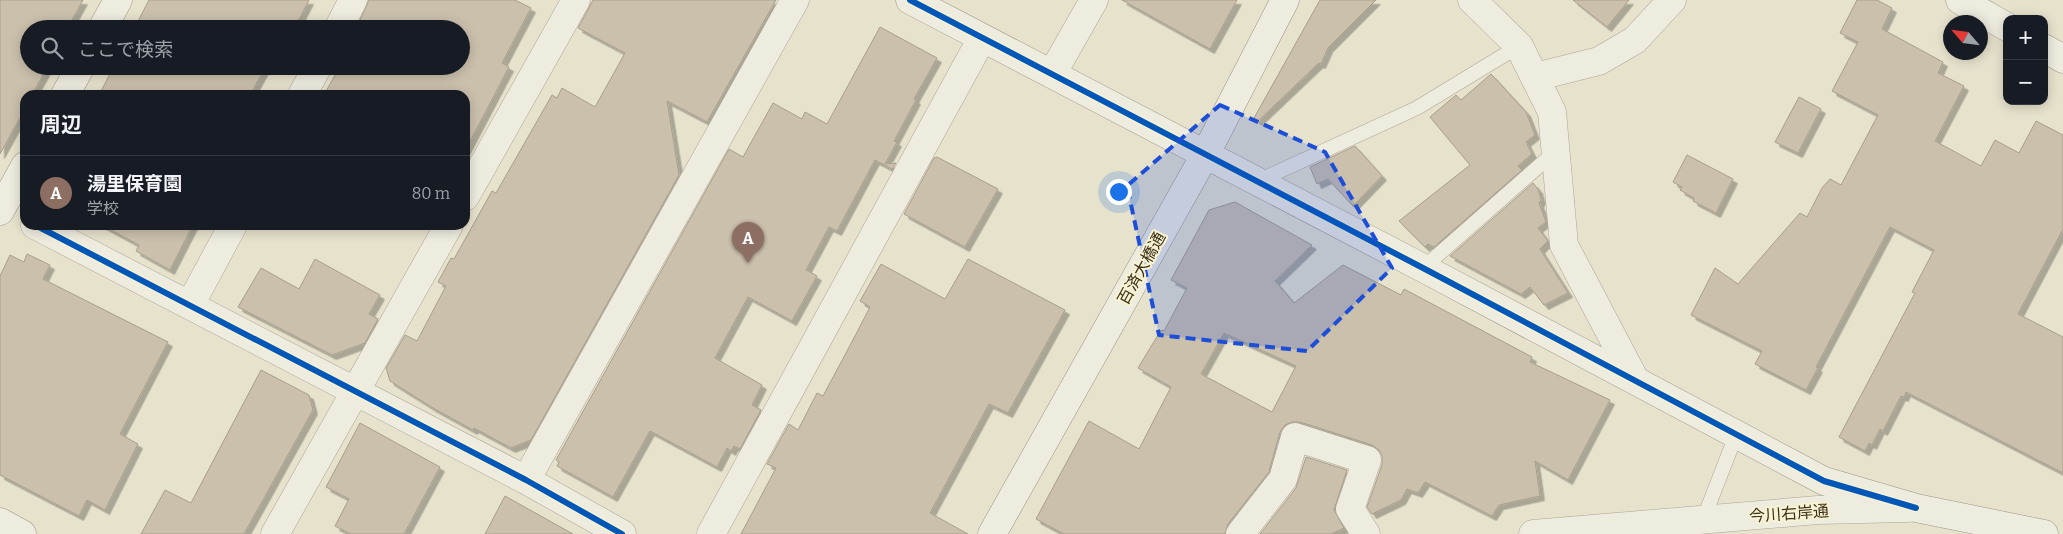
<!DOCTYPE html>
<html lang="ja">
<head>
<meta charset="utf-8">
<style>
  :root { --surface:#171b24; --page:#20242c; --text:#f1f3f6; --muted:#9ea1a6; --line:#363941; --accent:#8c9099 }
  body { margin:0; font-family:Bitter,"Noto Sans JP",serif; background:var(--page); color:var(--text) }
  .controls { position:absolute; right:15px; top:15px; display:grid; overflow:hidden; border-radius:10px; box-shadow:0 2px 12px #0003 }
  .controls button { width:45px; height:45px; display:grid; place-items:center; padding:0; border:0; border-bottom:1px solid var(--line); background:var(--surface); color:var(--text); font:25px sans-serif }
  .compass { position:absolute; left:1943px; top:15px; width:45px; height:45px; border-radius:50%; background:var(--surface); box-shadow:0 2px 12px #0003; rotate:298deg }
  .you { position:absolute; left:1118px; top:191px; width:18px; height:18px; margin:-12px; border:4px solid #fff; border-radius:50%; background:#1a73e8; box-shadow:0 0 0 8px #1a73e833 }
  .badge { display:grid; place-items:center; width:32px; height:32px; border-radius:50%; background:var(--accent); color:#fff; font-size:16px; font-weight:700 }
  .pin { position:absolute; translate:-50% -41px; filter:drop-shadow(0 1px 2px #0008) }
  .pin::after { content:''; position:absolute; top:26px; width:18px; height:15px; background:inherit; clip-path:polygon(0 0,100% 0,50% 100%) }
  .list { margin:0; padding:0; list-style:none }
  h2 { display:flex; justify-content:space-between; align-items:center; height:65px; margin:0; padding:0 20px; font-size:21px }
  h2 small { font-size:16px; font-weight:400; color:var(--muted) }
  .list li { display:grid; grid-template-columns:32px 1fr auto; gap:15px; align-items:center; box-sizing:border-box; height:75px; padding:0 20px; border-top:1px solid var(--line) }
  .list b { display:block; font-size:19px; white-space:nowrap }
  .list p { margin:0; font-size:16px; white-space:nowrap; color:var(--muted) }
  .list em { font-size:16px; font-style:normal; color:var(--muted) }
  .icon { flex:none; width:28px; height:28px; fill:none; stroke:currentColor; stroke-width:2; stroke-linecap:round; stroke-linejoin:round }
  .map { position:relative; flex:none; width:2063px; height:534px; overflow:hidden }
  .search { position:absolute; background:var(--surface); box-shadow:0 2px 12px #0003; left:20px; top:20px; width:450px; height:55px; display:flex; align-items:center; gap:12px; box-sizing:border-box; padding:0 18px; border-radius:28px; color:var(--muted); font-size:19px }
  .panel { position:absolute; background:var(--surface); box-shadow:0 2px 12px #0003; left:20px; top:90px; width:450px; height:140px; border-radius:15px }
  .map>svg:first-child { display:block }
  .building { fill:#cbc0ac; stroke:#a79e8b; fill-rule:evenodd; filter:url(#shadow) }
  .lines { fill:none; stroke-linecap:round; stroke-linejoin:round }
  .lane-casing { stroke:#aca696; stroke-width:15 }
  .street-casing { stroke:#aca696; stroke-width:29 }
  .secondary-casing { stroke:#9c9685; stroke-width:29 }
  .lane { stroke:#eeebdf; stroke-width:14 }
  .street { stroke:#eeebdf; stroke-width:28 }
  .secondary { stroke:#eeebdf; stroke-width:28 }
  .cycleway-casing { stroke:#f8f3d1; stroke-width:9 }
  .cycleway { stroke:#0057b8; stroke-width:6 }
  .marked { fill:#1d4ed8; fill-opacity:0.2; stroke:#1d4ed8; stroke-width:4; stroke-dasharray:10 6; stroke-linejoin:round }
  .labels { text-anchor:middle; stroke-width:4; stroke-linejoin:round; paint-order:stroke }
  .street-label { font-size:16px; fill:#3b301c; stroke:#f8f3d1 }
</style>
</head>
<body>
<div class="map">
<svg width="2063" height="534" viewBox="0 0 2063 534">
  <defs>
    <filter id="shadow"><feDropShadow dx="4.5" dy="4.5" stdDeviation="0" flood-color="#0004"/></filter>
  </defs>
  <rect width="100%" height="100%" fill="#e7e2cc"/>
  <path class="building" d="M 0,0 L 83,0 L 67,29 L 29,29 L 29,66 L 48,66 L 32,95 L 25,95 L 25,109 L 0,154 Z
    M 149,0 L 309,0 L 294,29 L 134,29 Z
    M 369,0 L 515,0 L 531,8 L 502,63 L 509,67 L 465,151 L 465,95 L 324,95 L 340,66 L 461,66 L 461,29 L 356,29 Z
    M 593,0 L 776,0 L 707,122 L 667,101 L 679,175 L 531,440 L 511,448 L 474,428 L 473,430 L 433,408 L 390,381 L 386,368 L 405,335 L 417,341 L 446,286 L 438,282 L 451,258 L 454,259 L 492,191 L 496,193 L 552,95 L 557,98 L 562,88 L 595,107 L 625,53 L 578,28 Z
    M 1122,0 L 1237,0 L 1210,49 Z
    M 1320,0 L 1376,0 L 1328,48 L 1321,64 L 1319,63 L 1258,121 L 1254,118 Z
    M 1573,0 L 1629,0 L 1607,27 Z
    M 1857,0 L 1877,0 L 1892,8 L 1882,29 L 1943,62 L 1938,73 L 1964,86 L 1935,141 L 1981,166 L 1995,140 L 2019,153 L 2036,121 L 2063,135 L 2063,229 L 2018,314 L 2063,337 L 2063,473 L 1906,392 L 1904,397 L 1901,396 L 1883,431 L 1880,429 L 1872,445 L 1869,443 L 1865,451 L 1839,437 L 1915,293 L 1912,292 L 1934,250 L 1890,227 L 1816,367 L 1818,368 L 1806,390 L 1755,364 L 1762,351 L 1691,315 L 1715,268 L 1738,284 L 1800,213 L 1807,217 L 1822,188 L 1830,179 L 1841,185 L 1878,115 L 1832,91 L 1858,42 L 1840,33 Z
    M 880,27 L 937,58 L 914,99 L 916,100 L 894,141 L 897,142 L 885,164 L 896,163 L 892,169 L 875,160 L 837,231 L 829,227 L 806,270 L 817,276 L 792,321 L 748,297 L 715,358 L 762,385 L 752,405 L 761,410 L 740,449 L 734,446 L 731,451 L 727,448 L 717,467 L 650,431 L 613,497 L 557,466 L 559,462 L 556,460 L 729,149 L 743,157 L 773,103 L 802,119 L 805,112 L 827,124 Z
    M 114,66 L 266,66 L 250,95 L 99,95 Z
    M 1491,74 L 1526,112 L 1535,135 L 1526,142 L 1532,154 L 1518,166 L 1522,170 L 1434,247 L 1428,244 L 1425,247 L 1399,221 L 1470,165 L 1430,117 L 1456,95 L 1461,100 Z
    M 1799,97 L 1821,109 L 1798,153 L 1775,142 Z
    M 1355,146 L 1382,176 L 1353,206 L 1328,179 L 1317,184 L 1310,167 Z
    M 1687,155 L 1733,179 L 1716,213 L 1693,201 L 1694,198 L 1680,190 L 1682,187 L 1673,182 Z
    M 937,157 L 998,189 L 965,247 L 904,214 L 934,158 Z
    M 1533,183 L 1538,189 L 1541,200 L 1539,203 L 1546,222 L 1538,228 L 1548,241 L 1540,249 L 1568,293 L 1544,305 L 1530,287 L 1521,294 L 1450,256 Z
    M 1235,202 L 1312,245 L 1275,281 L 1294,303 L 1343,265 L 1401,295 L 1404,289 L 1532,357 L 1530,362 L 1610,400 L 1568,480 L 1535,461 L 1540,496 L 1499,505 L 1492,516 L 1425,482 L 1418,493 L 1407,489 L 1401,500 L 1372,514 L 1367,507 L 1382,465 L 1382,456 L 1379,450 L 1372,445 L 1300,422 L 1292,422 L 1285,425 L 1280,432 L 1269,472 L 1228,524 L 1225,534 L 1064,534 L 1036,519 L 1089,421 L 1139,449 L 1171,387 L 1138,368 L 1161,330 L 1164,331 L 1187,288 L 1171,280 L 1209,210 ZM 1224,333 L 1296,366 L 1272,412 L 1201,374 Z
    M 102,225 L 193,225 L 170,270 L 136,251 L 139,245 Z
    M 27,254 L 50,265 L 43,279 L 168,342 L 120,434 L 138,444 L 105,510 L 87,500 L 79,516 L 0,475 L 0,276 L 10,255 L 24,262 Z
    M 315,259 L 380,295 L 369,314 L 378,319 L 365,343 L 332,355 L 238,307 L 261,268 L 299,289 Z
    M 968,259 L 1065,310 L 1008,413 L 989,404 L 930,513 L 968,534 L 741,534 L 776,468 L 767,464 L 789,424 L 798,430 L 817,393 L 823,396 L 855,336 L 870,307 L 860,301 L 881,264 L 945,299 Z
    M 261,370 L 309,395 L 313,410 L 244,534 L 141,534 L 165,490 L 191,503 Z
    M 360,423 L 440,467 L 404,534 L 351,534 L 335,526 L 349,499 L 326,487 Z
    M 1306,457 L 1347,470 L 1334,510 L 1344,528 L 1331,534 L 1260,534 L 1296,488 Z
    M 505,496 L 573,534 L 485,534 Z"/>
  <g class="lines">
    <g class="lane-casing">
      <path id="lane" d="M 1258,181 L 1417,108 L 1519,46
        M 1423,268 L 1556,151
        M 1703,520 L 1736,435"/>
    </g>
    <g class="street-casing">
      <path id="street" d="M 1472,0 L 1519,46 L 1552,112 L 1564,245 L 1635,380
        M 338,29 L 353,0
        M 1052,74 L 1094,0
        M 1535,77 L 1599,61 L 1635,40 L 1672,0
        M 302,95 L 318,66
        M 465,197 L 576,0
        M 35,225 L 526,480 L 622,534
        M 190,305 L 233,225
        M 526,480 L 795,0
        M 275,534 L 449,225
        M 711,534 L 982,38
        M 1240,534 L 1283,479 L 1295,437 L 1367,460 L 1350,509 L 1366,534
        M 1533,534 L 1818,510 L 1908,508"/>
    </g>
    <g class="secondary-casing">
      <path id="secondary" d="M 910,0 L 1423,268 L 1824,481 L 1916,508 L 2044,534
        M 1960,0 L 2007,27
        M 102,29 L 118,0
        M 2044,48 L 2063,59
        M 65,95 L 81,66
        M 0,211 L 25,166
        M 0,522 L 22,534
        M 992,534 L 1205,155 L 1285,0"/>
    </g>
    <use href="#lane" class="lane"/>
    <use href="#street" class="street"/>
    <use href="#secondary" class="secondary"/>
    <g class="cycleway-casing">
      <path id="cycleway" d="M 910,0 L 1423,268 L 1824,481 L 1916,508
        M 35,225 L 526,480 L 622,534"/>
    </g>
    <use href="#cycleway" class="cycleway"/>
  </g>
  <path class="marked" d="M 1220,105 L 1325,152 L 1392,268 L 1307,351 L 1159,335 L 1127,186 Z"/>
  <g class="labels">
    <g class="street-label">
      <text transform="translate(1141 268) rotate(-61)" y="6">百済大橋通</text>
      <text transform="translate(1789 513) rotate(-4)" y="6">今川右岸通</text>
    </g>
  </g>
</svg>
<div class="controls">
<button>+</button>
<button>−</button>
</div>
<svg class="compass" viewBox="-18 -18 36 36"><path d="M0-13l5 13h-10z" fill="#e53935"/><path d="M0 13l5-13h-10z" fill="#9ea1a6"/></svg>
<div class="you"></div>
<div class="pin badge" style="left:748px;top:263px;background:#8d6e63">A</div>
<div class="search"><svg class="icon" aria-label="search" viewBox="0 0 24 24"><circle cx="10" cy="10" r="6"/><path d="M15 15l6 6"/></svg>ここで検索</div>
<section class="panel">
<h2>周辺<small></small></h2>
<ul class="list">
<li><span class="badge" style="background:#8d6e63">A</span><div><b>湯里保育園</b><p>学校</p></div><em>80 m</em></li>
</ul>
</section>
</div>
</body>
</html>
